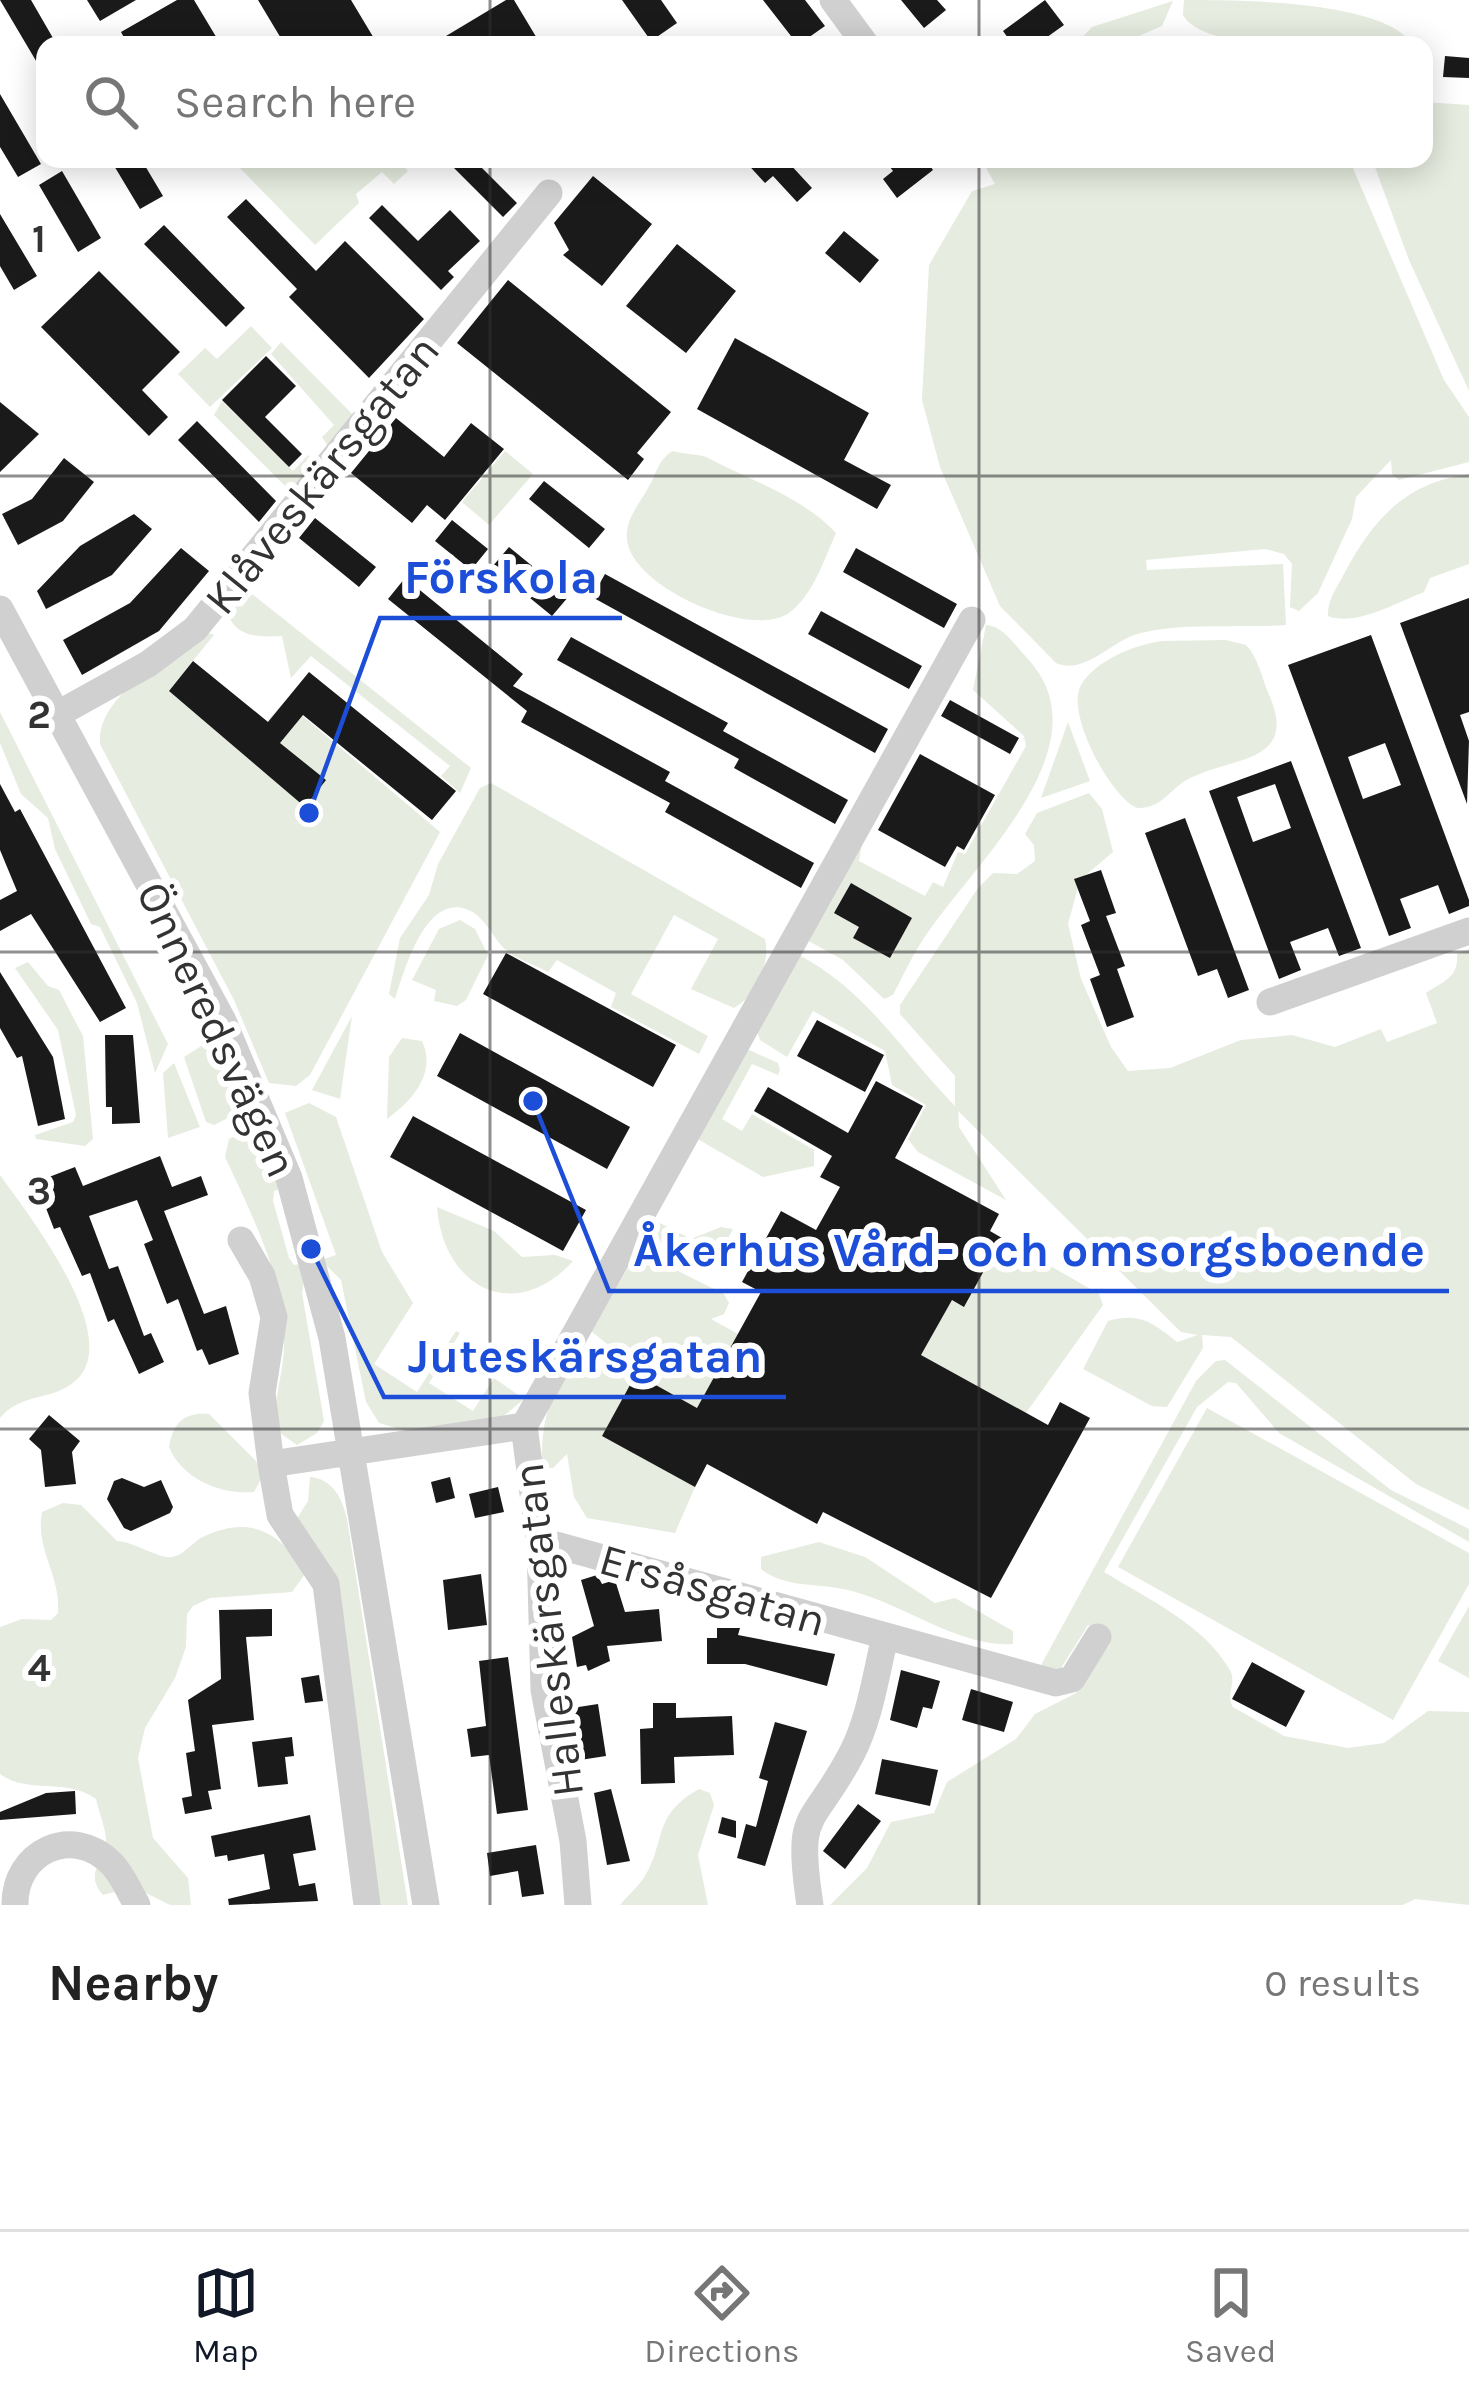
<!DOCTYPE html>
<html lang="en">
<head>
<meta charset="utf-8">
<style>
  :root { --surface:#fff; --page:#f2f2f2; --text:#222; --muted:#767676; --line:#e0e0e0; --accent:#111827 }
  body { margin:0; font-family:Karla,sans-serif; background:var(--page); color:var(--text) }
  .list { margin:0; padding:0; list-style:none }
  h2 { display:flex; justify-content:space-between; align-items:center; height:156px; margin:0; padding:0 48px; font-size:51px }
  h2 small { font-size:39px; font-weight:400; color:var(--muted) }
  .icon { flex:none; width:66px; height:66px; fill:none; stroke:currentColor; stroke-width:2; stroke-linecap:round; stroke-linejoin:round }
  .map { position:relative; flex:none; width:1469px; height:1905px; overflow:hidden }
  .search { position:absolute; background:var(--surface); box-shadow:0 6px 30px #0003; left:36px; right:36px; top:36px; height:132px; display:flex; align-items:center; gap:30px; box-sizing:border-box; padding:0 42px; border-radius:24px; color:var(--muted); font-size:45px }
  .sheet { height:324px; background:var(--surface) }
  nav { display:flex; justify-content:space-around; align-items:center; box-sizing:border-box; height:168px; border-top:3px solid var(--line); background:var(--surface); font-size:33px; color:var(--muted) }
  nav a { display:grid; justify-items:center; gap:6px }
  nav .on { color:var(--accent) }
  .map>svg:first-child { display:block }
  .green { fill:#e6ecdf }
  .building { fill:#1a1a1a; fill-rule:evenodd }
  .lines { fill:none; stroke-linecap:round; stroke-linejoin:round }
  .minor { stroke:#d0d0d0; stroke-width:27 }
  .grid { fill:none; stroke:#333; stroke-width:3; stroke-opacity:0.55 }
  .labels { text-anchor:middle; stroke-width:12; stroke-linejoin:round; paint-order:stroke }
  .street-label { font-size:45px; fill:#333; stroke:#fff }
  .grid-label { font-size:39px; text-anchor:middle; font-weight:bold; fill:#333; stroke:#fff; stroke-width:12; stroke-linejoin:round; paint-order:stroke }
  .leader { fill:none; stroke:#1d4ed8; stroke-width:4.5 }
  .callout-dot { fill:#1d4ed8; stroke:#fff; stroke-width:4.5 }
  .callout-label { font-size:48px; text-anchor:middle; font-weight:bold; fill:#1d4ed8; stroke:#fff; stroke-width:12; stroke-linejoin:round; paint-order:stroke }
</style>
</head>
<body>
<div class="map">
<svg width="1469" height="1905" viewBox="0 0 1469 1905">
  <rect width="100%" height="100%" fill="#fff"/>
  <path class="green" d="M 1184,0 C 1236,0 1385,0 1413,45 C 1367,45 1206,57 1183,15 Z
    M 1173,1 L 1162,26 L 1118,45 L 1075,45 L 1092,27 Z
    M 1424,102 L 1469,105 L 1469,391 L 1409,260 L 1372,159 L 1424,159 Z
    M 249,159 L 397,159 L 408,171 L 394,184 L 382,172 L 356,194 L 359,203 L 315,245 L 238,166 Z
    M 981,159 L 1349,159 L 1444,380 L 1469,417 L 1469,462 L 1399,480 L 1392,474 L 1391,460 L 1356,497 L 1352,519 L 1318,593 L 1299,611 L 1290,607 L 1292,564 L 1284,554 L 1265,549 L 1146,560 L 1147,570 L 1283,564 L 1286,625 C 1244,628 1172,622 1134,635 C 1109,644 1083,675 1056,663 L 1000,606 L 940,467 L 922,400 L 929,265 L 972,191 L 995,184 Z
    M 251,326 L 272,348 L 210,407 L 178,374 L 205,348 L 217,359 Z
    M 281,342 L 358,420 L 331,451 L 322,437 L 334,425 L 271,354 Z
    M 222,401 L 293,471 L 308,455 L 315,462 L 290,491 L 214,415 Z
    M 505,451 L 533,474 L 489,525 L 462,502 Z
    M 673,451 C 685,455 700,453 710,459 C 750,480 804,498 836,533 C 824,560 813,595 789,613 C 750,640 630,586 627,539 C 625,520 639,504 648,488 C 657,474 658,459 673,451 Z
    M 1469,474 L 1469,564 L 1430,578 L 1424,592 C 1398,602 1355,627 1328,616 C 1327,600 1338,586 1345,572 C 1374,518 1406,483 1469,474 Z
    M 247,590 L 471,768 L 460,793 L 441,776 L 450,766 L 311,656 L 291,678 L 282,636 C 258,637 236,638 227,612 Z
    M 986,625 C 1004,626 1016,647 1028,659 C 1108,746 971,866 924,938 C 912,956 903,976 893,995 L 884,999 L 843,960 L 805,939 L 862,843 L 859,861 L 925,896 L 933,882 L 943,887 L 958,852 L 965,854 L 1026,746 L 1024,736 L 973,690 Z
    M 209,633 L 214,635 L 128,740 L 193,661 L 267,721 L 285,701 L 440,832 L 310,1075 L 296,1086 L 269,1083 L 234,1000 L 100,744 C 97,692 172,659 209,633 Z
    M 1163,641 L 1226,640 L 1246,645 C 1259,658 1262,680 1270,697 C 1299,766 1226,756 1185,781 C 1168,792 1160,809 1137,808 C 1110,796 1065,713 1081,685 C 1096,660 1136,644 1163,641 Z
    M 0,712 L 168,1044 L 155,1073 L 137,1003 L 100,927 L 91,924 L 55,849 L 48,818 L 21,794 L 0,743 Z
    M 1068,722 L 1090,781 L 1041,798 Z
    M 491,783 L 765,939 C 771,963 755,997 734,1008 L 691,989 L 718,939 L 674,915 L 631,994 L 708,1036 L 699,1054 L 611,1007 L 616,993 L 557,960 L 548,972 C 536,965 516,959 506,950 C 492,938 486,916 466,909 C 424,895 404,973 395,999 L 389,994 L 400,938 L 429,895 L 438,864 L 480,788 Z
    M 1089,793 L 1102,809 L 1113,852 L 1080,880 L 1068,924 L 1081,979 L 1111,1047 L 1128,1071 L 1170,1068 L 1241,1040 L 1292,1035 L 1335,1047 L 1381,1029 L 1387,1042 L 1437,1023 L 1426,993 C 1443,981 1459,978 1457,954 L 1469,949 L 1469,1510 L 1416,1484 L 1231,1337 L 1202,1335 L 1203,1348 L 1167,1407 L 1152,1406 L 1083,1369 L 1108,1321 C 1140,1312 1153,1323 1177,1342 L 1198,1335 L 1181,1332 L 958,1111 L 959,1127 L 1006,1200 L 918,1152 L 908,1139 L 926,1105 L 892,1085 L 885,1051 L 813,1011 L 787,1057 L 760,1040 L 757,1031 L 797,954 C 867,990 902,1052 955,1106 L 955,1076 L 900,1014 L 900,1005 L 978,888 L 993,873 L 1017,874 L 1035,861 L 1034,845 L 1025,834 L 1037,813 Z
    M 460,920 L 475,929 L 488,955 L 466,1000 L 457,1006 L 434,1001 L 436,990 L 412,980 L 439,929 Z
    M 28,962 L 48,986 L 59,990 L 83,1036 L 93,1139 L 85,1146 L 36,1139 L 35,1135 L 73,1122 L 76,1115 L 58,1030 L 15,968 Z
    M 352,1016 L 340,1099 L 312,1090 Z
    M 402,1038 L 422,1041 C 437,1073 412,1101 387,1119 L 389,1057 Z
    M 206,1043 L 235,1093 L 238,1113 L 214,1125 L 206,1122 L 184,1057 Z
    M 747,1049 L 778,1063 L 780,1070 L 778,1075 L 752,1064 L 722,1119 L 742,1131 L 752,1114 L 814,1150 L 814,1166 L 763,1177 L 696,1138 Z
    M 174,1063 L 200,1127 L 168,1138 L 163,1073 Z
    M 309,1103 L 336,1117 L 382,1252 L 413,1303 L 374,1364 L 417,1392 L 456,1331 L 460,1333 L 429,1383 L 473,1411 L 494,1378 L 524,1399 L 499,1420 L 413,1433 L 379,1423 L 366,1402 L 341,1280 L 321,1260 L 336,1255 L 285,1113 Z
    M 249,1129 L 264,1168 L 283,1188 L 274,1191 L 273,1201 L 289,1258 L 294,1265 L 307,1263 L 302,1293 L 324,1421 L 317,1433 L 297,1445 L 277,1431 C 272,1401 283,1377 284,1347 C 286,1281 252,1215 225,1157 L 229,1139 Z
    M 0,1175 C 28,1214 127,1340 74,1382 C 49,1402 22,1392 0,1418 Z
    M 437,1207 L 494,1231 L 522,1257 L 555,1255 L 573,1261 C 515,1325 443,1288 437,1207 Z
    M 650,1218 L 691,1239 L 721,1227 L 733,1229 L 712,1267 L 704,1268 L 651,1238 Z
    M 1002,1238 L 1099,1294 L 1103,1305 L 1026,1413 L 921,1355 L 952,1300 L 965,1306 Z
    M 638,1251 L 724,1294 L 729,1303 L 724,1314 L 711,1319 L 738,1334 L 697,1408 L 636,1375 L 695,1487 L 675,1533 L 587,1518 L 574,1497 L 567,1454 L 553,1468 L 542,1468 C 541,1414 550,1396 580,1352 L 593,1353 L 599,1364 L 612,1348 L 591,1331 Z
    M 1225,1360 L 1391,1490 L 1469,1529 L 1469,1542 L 1279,1433 L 1236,1383 L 1228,1382 L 1197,1407 L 1104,1572 C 1151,1601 1203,1624 1230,1670 C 1237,1683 1225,1694 1233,1707 L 1284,1736 L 1348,1748 L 1384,1743 L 1428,1711 L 1469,1712 L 1469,1905 L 1415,1899 L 1403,1905 L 830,1905 L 867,1868 L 891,1822 L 934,1813 L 947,1782 L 1016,1739 L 1035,1714 L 1076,1693 L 1110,1644 L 1088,1625 L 1058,1673 L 1040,1667 L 1196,1381 L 1216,1361 Z
    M 1207,1408 L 1469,1553 L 1469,1584 L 1393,1720 L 1118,1567 Z
    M 209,1414 L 256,1461 L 262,1477 L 254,1492 C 221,1495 182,1479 169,1447 C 173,1422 185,1412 209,1414 Z
    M 310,1477 C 333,1479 342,1498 347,1519 L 408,1905 L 377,1905 L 335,1576 L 296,1520 L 308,1501 Z
    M 63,1503 L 81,1505 L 117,1541 C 135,1542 159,1559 171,1557 C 184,1556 192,1542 203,1537 C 251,1514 282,1533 305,1574 L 292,1592 L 210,1598 L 193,1606 L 187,1614 L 186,1647 L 175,1678 L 145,1728 L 138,1758 L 153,1838 L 188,1878 L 191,1905 L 170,1905 L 134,1887 L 103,1895 C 83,1871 106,1864 106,1839 C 105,1827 99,1812 96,1799 C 66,1777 29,1795 0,1774 L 0,1627 L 22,1619 L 51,1620 L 58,1613 C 61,1575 35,1550 42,1512 Z
    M 819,1542 L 865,1557 L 935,1603 L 955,1598 L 1013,1631 L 1013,1644 C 957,1648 899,1600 843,1589 C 815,1583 785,1588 761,1569 L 761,1557 Z
    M 1469,1606 L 1469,1678 L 1438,1661 Z
    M 699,1789 L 710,1793 L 714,1805 L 698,1855 L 708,1905 L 620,1905 C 628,1895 639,1886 645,1876 C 666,1842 652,1815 699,1789 Z"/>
  <path class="building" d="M 0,0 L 31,0 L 57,45 L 45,45 L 45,76 Z
    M 87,0 L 136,0 L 100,21 Z
    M 177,0 L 194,0 L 221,45 L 128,45 L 121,32 Z
    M 258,0 L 351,0 L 378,45 L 285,45 Z
    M 506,0 L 514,0 L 541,45 L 431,45 Z
    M 622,0 L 661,0 L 677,23 L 651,41 Z
    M 763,0 L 805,0 L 825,26 L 798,45 Z
    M 901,0 L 937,0 L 946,10 L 924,28 Z
    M 1045,0 L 1064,25 L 1036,45 L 1013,45 L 1003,31 Z
    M 1445,56 L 1469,58 L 1469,78 L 1443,77 Z
    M 0,94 L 41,164 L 18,177 L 0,147 Z
    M 110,159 L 141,159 L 163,196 L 140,209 Z
    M 445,159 L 473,159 L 517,203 L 503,217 Z
    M 743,159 L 792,159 L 788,162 L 812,188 L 797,202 L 773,176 L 765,183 Z
    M 884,159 L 925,159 L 933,170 L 897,198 L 883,179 L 893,171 Z
    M 62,171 L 101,238 L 78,252 L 39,185 Z
    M 593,176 L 652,224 L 602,286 L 563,255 L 569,250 L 554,223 Z
    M 246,199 L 316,271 L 345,241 L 424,319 L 369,378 L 289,297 L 297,289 L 227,217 Z
    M 382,205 L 418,241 L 450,210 L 480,241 L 448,271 L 454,277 L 441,290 L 369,218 Z
    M 0,214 L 37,276 L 14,290 L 0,266 Z
    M 164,225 L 245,308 L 226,327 L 144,244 Z
    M 844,231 L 879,260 L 860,283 L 825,253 Z
    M 677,244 L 736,291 L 686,353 L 626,306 Z
    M 99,271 L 180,352 L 142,390 L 168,417 L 149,436 L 41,327 Z
    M 508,280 L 671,412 L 637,453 L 644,459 L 628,480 L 457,343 Z
    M 735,338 L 869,413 L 844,460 L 891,485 L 877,509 L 697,409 Z
    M 266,356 L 296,386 L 265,417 L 302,454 L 289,467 L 222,400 Z
    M 0,402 L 39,434 L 0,472 Z
    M 396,418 L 444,457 L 471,423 L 504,449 L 445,520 L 427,505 L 412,523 L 351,473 Z
    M 197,421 L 276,501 L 259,522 L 178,440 Z
    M 64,458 L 94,482 L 63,521 L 18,545 L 2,514 L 32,499 Z
    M 544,481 L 605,529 L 589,548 L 529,499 Z
    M 134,514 L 152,529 L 112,575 L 46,609 L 37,591 L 80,546 Z
    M 315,518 L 376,567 L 359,587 L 299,538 Z
    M 452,520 L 488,549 L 471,570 L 435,541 Z
    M 509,547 L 569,596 L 552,616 L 492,567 Z
    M 181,548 L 209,571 L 159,631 L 82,675 L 63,640 L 130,603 Z
    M 856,548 L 957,604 L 944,628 L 843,572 Z
    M 605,574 L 888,729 L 875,753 L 592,597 Z
    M 405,578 L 523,674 L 513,686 L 670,772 L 665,781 L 814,863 L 801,888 L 665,812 L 670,803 L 521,722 L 527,711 L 388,599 Z
    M 1469,598 L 1469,712 L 1460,715 L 1469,741 L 1467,804 L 1400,623 Z
    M 821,611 L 922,666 L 909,689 L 808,634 Z
    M 1371,635 L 1469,900 L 1469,906 L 1449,914 L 1438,885 L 1400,899 L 1411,928 L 1389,936 L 1288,665 ZM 1385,743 L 1401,785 L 1363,799 L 1348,757 Z
    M 571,637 L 728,723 L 723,731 L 848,800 L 835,824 L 734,768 L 739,759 L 557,660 Z
    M 193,661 L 268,722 L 309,672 L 456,791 L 432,820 L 303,715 L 280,743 L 326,780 L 305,807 L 169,691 Z
    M 950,700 L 1019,738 L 1010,754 L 941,716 Z
    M 920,754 L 995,795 L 964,850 L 957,846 L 945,867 L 878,830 Z
    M 1291,761 L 1361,948 L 1339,956 L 1328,928 L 1290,942 L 1301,970 L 1279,979 L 1209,791 ZM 1275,784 L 1291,828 L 1253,842 L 1237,797 Z
    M 0,784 L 15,812 L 20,809 L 126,1008 L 100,1022 L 31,914 L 0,931 L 0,900 L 17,891 L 0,850 Z
    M 1185,818 L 1249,990 L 1228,998 L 1217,969 L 1198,976 L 1145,833 Z
    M 1101,870 L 1116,913 L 1106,916 L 1125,966 L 1117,969 L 1134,1017 L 1107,1027 L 1090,979 L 1100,975 L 1081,925 L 1090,921 L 1074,879 Z
    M 851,883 L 912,918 L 890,958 L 853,938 L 859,927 L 834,913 Z
    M 506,953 L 676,1045 L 653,1087 L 483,994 Z
    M 0,972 L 53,1057 L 65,1119 L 38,1126 L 22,1056 L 17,1058 L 0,1028 Z
    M 817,1020 L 884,1055 L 865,1092 L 797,1056 Z
    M 460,1033 L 630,1127 L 607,1169 L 437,1076 Z
    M 105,1035 L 133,1035 L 140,1123 L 112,1124 L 112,1107 L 106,1107 Z
    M 876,1081 L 923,1106 L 895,1158 L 999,1214 L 990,1231 L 1002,1238 L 964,1307 L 952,1300 L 921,1355 L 1048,1425 L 1060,1402 L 1090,1418 L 991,1598 L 823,1512 L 817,1524 L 707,1464 L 695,1487 L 602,1436 L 636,1374 L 697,1408 L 761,1292 L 742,1282 L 781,1211 L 816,1230 L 840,1187 L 820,1177 L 832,1156 L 754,1111 L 768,1087 L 848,1133 Z
    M 413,1116 L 586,1210 L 563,1251 L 390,1157 Z
    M 160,1156 L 172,1187 L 201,1176 L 208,1195 L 164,1211 L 204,1314 L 226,1306 L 239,1354 L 209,1365 L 202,1349 L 197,1351 L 178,1299 L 167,1304 L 144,1244 L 153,1240 L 137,1200 L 89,1216 L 109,1269 L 118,1266 L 144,1336 L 151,1333 L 164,1362 L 139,1374 L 114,1319 L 108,1322 L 90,1273 L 82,1276 L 60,1227 L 54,1229 L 36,1182 L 75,1167 L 83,1186 Z
    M 49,1415 L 80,1441 L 72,1452 L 76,1484 L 45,1487 L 41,1450 L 29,1439 Z
    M 450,1477 L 455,1498 L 436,1503 L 431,1482 Z
    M 122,1478 L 144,1487 L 161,1480 L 173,1507 L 170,1513 L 131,1531 L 124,1528 L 107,1499 L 114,1481 Z
    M 498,1487 L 504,1512 L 475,1518 L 469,1494 Z
    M 481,1574 L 487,1625 L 448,1630 L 443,1580 Z
    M 597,1575 L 602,1584 L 615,1580 L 625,1612 L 659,1609 L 662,1641 L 607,1646 L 610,1661 L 588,1671 L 586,1665 L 577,1667 L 572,1637 L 594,1626 L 581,1580 Z
    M 272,1609 L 272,1636 L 246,1637 L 254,1720 L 212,1725 L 221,1789 L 208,1791 L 212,1809 L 185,1814 L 182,1798 L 192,1796 L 186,1753 L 195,1751 L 188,1700 L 221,1679 L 219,1610 Z
    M 717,1628 L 740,1628 L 738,1635 L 835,1654 L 827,1686 L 745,1664 L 707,1664 L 707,1638 L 717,1638 Z
    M 508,1657 L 528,1810 L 497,1814 L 489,1755 L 471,1757 L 467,1729 L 486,1726 L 479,1661 Z
    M 1252,1662 L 1305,1691 L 1286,1727 L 1232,1699 Z
    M 901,1670 L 940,1681 L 932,1709 L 923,1707 L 917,1728 L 890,1720 Z
    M 319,1675 L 323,1701 L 305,1703 L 301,1678 Z
    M 971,1689 L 1013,1702 L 1004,1732 L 962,1720 Z
    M 653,1703 L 676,1703 L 676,1718 L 732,1716 L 734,1755 L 674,1757 L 675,1783 L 641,1784 L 640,1729 L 653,1728 Z
    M 598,1704 L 606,1756 L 580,1760 L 572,1708 Z
    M 775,1722 L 807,1731 L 765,1866 L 737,1858 L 746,1824 L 756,1827 L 768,1781 L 759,1778 Z
    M 292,1737 L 294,1756 L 285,1757 L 288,1784 L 258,1787 L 252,1742 Z
    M 882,1759 L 938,1770 L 930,1806 L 875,1794 Z
    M 611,1789 L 630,1861 L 607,1865 L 594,1793 Z
    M 75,1791 L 76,1814 L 0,1820 L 0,1812 L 46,1793 Z
    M 858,1804 L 881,1821 L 845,1869 L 823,1851 Z
    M 310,1815 L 316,1850 L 293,1854 L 299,1886 L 315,1883 L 318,1901 L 229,1905 L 228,1899 L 270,1889 L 264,1854 L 228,1861 L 227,1855 L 215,1857 L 211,1836 Z
    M 722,1817 L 736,1821 L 736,1838 L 718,1833 Z
    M 536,1845 L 544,1894 L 522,1897 L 518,1871 L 490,1876 L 487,1853 Z"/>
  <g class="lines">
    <path class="minor" d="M 833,0 L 866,45
      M 0,609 L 223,1021 L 289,1178 L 332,1338 L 426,1905
      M 58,714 L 148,664 L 195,629 L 549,193
      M 1270,1002 L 1469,931
      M 241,1240 L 262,1276 L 274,1317 L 262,1393 L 271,1464
      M 524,1426 L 540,1546 L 544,1690 L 573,1841 L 578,1905
      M 540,1546 L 556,1545 L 1056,1683 L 1072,1679 L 1098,1637
      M 15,1905 C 14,1852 72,1824 111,1863 C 122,1874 129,1891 137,1905
      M 367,1905 L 326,1584 L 280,1515 L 271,1464 L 524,1426 L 972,620
      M 810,1905 C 795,1806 812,1830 852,1753 C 870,1718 876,1674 885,1637"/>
  </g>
  <path class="grid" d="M 490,0 L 490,45M 979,0 L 979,45M 490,159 L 490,1905M 979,159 L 979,1905M 0,476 L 1469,476M 0,952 L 1469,952M 0,1429 L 1469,1429"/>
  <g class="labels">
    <g class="street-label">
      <text transform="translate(321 474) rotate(-51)" y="16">Klåveskärsgatan</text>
      <text transform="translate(218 1029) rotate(65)" y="16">Önneredsvägen</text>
      <text transform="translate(713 1589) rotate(16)" y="16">Ersåsgatan</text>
      <text transform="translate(547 1630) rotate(-97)" y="16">Halleskärsgatan</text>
    </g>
  </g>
  <g class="grid-label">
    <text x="39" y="252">1</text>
    <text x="39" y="728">2</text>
    <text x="39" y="1204">3</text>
    <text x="39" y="1681">4</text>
  </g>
  <path class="leader" d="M309 813L380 618H622M533 1101L609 1291H1449M311 1249L384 1397H786"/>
  <g class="callout-dot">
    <circle cx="309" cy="813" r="12"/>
    <circle cx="533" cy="1101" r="12"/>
    <circle cx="311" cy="1249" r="12"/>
  </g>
  <g class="callout-label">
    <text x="501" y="593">Förskola</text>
    <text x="1029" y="1266">Åkerhus Vård- och omsorgsboende</text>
    <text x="585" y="1372">Juteskärsgatan</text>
  </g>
</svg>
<div class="search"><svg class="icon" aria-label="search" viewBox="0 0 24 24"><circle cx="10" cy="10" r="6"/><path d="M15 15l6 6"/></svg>Search here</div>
</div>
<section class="sheet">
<h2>Nearby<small>0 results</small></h2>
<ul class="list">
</ul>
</section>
<nav>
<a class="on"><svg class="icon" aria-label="map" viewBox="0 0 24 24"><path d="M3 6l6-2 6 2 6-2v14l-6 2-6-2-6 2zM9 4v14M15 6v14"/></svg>Map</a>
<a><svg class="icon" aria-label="directions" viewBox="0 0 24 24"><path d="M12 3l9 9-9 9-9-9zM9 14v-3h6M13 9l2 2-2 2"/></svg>Directions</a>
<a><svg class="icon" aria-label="saved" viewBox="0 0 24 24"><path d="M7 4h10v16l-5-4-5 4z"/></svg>Saved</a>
</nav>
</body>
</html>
